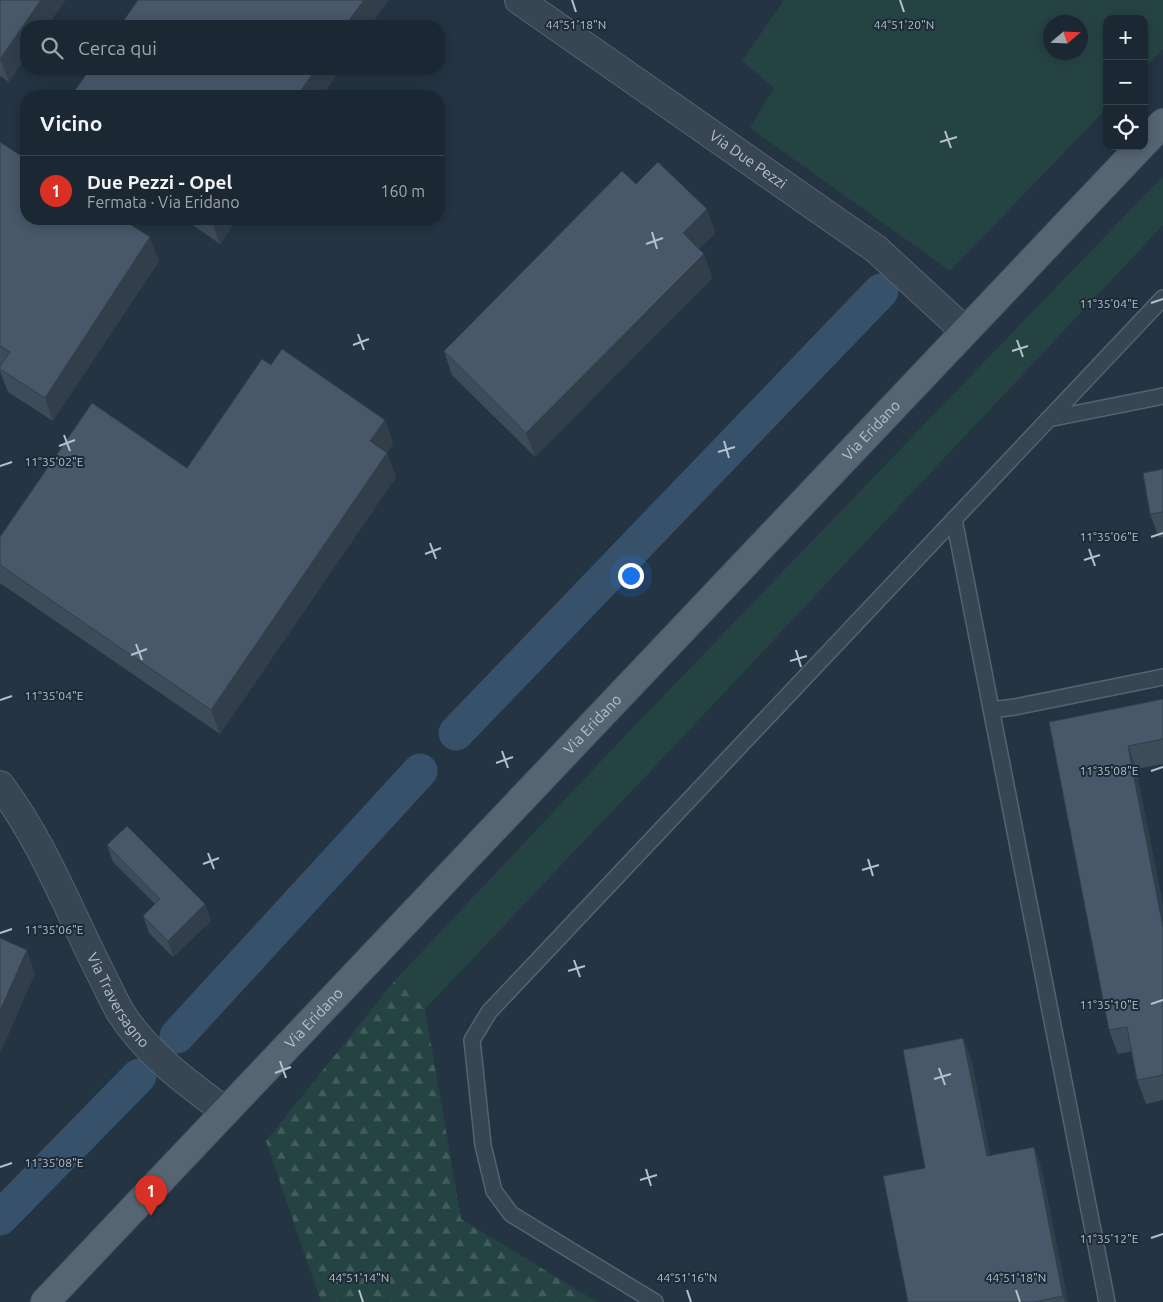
<!DOCTYPE html>
<html lang="it">
<head>
<meta charset="utf-8">
<style>
  :root { --surface:#1b2732; --page:#242f3a; --text:#f1f3f6; --muted:#a0a5ac; --line:#39444d; --accent:#d93025 }
  body { margin:0; font-family:Ubuntu,sans-serif; background:var(--page); color:var(--text) }
  .controls { position:absolute; right:15px; top:15px; display:grid; overflow:hidden; border-radius:10px; box-shadow:0 2px 12px #0003 }
  .controls button { width:45px; height:45px; display:grid; place-items:center; padding:0; border:0; border-bottom:1px solid var(--line); background:var(--surface); color:var(--text); font:25px sans-serif }
  .compass { position:absolute; left:1043px; top:15px; width:45px; height:45px; border-radius:50%; background:var(--surface); box-shadow:0 2px 12px #0003; rotate:71deg }
  .you { position:absolute; left:630px; top:575px; width:18px; height:18px; margin:-12px; border:4px solid #fff; border-radius:50%; background:#1a73e8; box-shadow:0 0 0 8px #1a73e833 }
  .badge { display:grid; place-items:center; width:32px; height:32px; border-radius:50%; background:var(--accent); color:#fff; font-size:16px; font-weight:700 }
  .pin { position:absolute; translate:-50% -41px; filter:drop-shadow(0 1px 2px #0008) }
  .pin::after { content:''; position:absolute; top:26px; width:18px; height:15px; background:inherit; clip-path:polygon(0 0,100% 0,50% 100%) }
  .list { margin:0; padding:0; list-style:none }
  h2 { display:flex; justify-content:space-between; align-items:center; height:65px; margin:0; padding:0 20px; font-size:21px }
  h2 small { font-size:16px; font-weight:400; color:var(--muted) }
  .list li { display:grid; grid-template-columns:32px 1fr auto; gap:15px; align-items:center; box-sizing:border-box; height:70px; padding:0 20px; border-top:1px solid var(--line) }
  .list b { display:block; font-size:19px; white-space:nowrap }
  .list p { margin:0; font-size:16px; white-space:nowrap; color:var(--muted) }
  .list em { font-size:16px; font-style:normal; color:var(--muted) }
  .icon { flex:none; width:28px; height:28px; fill:none; stroke:currentColor; stroke-width:2; stroke-linecap:round; stroke-linejoin:round }
  .map { position:relative; flex:none; width:1163px; height:1302px; overflow:hidden }
  .search { position:absolute; background:var(--surface); box-shadow:0 2px 12px #0003; left:20px; top:20px; width:425px; height:55px; display:flex; align-items:center; gap:12px; box-sizing:border-box; padding:0 18px; border-radius:20px; color:var(--muted); font-size:19px }
  .panel { position:absolute; background:var(--surface); box-shadow:0 2px 12px #0003; left:20px; top:90px; width:425px; height:135px; border-radius:20px }
  .map>svg:first-child { display:block }
  .green { fill:#264344; fill-rule:evenodd }
  .forest { fill:url(#forest-firs) }
  .lines { fill:none; stroke-linecap:round; stroke-linejoin:round }
  .canal { stroke:#37516b; stroke-width:35 }
  .service-casing { stroke:#56636f; stroke-width:18 }
  .minor-casing { stroke:#56636f; stroke-width:30 }
  .primary-casing { stroke:#45515e; stroke-width:30 }
  .service { stroke:#384552; stroke-width:15 }
  .minor { stroke:#384552; stroke-width:28 }
  .primary { stroke:#566572; stroke-width:28 }
  .wall { fill:#3e4c5a }
  .shaded-wall { fill:#323e4a }
  .building { fill:#485869; stroke:#323e4a }
  .ticks { fill:none; stroke:#b5c0cc; stroke-width:2 }
  .labels { text-anchor:middle; stroke-width:4; stroke-linejoin:round; paint-order:stroke }
  .street-label { font-size:15px; fill:#b5c0cc; stroke:#1d2a37 }
  .ticks-label { font-size:12px; text-anchor:middle; fill:#b5c0cc; stroke:#1d2a37; stroke-width:4; stroke-linejoin:round; paint-order:stroke }
</style>
</head>
<body>
<div class="map">
<svg width="1163" height="1302" viewBox="0 0 1163 1302">
  <defs>
    <pattern id="forest-firs" width="22" height="20" patternUnits="userSpaceOnUse" patternTransform="scale(1.25)"><rect width="22" height="20" fill="#264344"/><path d="M5 1l3.5 6h-7zM16 11l3.5 6h-7z" fill="#435c5e"/></pattern>
  </defs>
  <rect width="100%" height="100%" fill="#243443"/>
  <path class="green" d="M 784,0 L 1163,0 L 1163,49 L 1144,69 L 1144,19 L 1107,19 L 1107,108 L 950,271 L 750,128 L 774,88 L 742,61 ZM 1050,22 L 1080,22 L 1080,52 L 1050,52 Z
    M 1163,176 L 1163,225 L 676,744 L 425,1009 L 397,978 L 623,738 Z"/>
  <path class="forest" d="M 397,978 L 425,1009 L 461,1219 L 597,1302 L 321,1302 L 266,1141 Z"/>
  <g class="lines">
    <path class="canal" d="M 456,733 L 881,291
      M 177,1036 L 420,771
      M 0,1218 L 139,1076"/>
    <g class="service-casing">
      <path id="service" d="M 1048,419 L 1163,396
        M 954,519 L 1107,1302
        M 991,710 L 1015,707 L 1163,677
        M 655,1302 L 511,1214 L 494,1191 L 483,1145 L 472,1040 L 489,1012 L 1163,298"/>
    </g>
    <g class="minor-casing">
      <g id="minor">
        <path id="s1" d="M 519,0 L 876,249 L 965,331"/>
        <path id="s2" d="M 0,785 C 43,842 68,909 100,972 C 107,985 113,1000 121,1013 C 147,1054 187,1083 225,1111"/>
      </g>
    </g>
    <g class="primary-casing">
      <g id="primary">
        <path d="M 1144,143 L 1163,123"/>
        <path id="s3" d="M 45,1302 L 1141,146"/>
      </g>
    </g>
    <use href="#service" class="service"/>
    <use href="#minor" class="minor"/>
    <use href="#primary" class="primary"/>
  </g>
  <path class="wall" d="M 0,0 L 9,82 L 0,76 Z
    M 0,142 L 159,261 L 53,421 L 8,392 L 0,371 L 1,364 L 0,364 Z
    M 636,184 L 707,209 L 715,233 L 699,249 L 704,254 L 712,278 L 535,457 L 452,375 L 444,351 Z
    M 184,219 L 237,219 L 220,244 Z
    M 271,365 L 385,420 L 393,443 L 387,453 L 396,477 L 220,734 L 0,583 L 0,537 L 187,468 Z
    M 1163,469 L 1163,537 L 1159,538 L 1150,514 Z
    M 1163,699 L 1163,764 L 1136,769 L 1163,906 L 1163,1100 L 1146,1104 L 1137,1080 L 1132,1051 L 1118,1054 L 1109,1030 L 1049,722 Z
    M 107,845 L 205,904 L 211,921 L 173,957 L 149,933 L 143,916 L 155,904 L 113,862 Z
    M 963,1038 L 972,1062 L 990,1156 L 1034,1147 L 1042,1171 L 1068,1302 L 908,1302 Z"/>
  <path class="shaded-wall" d="M 41,0 L 66,0 L 47,26 L 26,26 L 26,57 L 9,82 L 0,59 Z
    M 364,0 L 389,0 L 370,26 L 345,26 Z
    M 316,69 L 341,69 L 322,96 L 297,96 Z
    M 707,209 L 715,233 L 692,257 L 683,233 Z
    M 212,219 L 237,219 L 220,244 L 211,220 Z
    M 150,237 L 159,261 L 53,421 L 45,398 Z
    M 704,254 L 712,278 L 535,457 L 526,433 Z
    M 385,420 L 393,443 L 379,465 L 370,441 Z
    M 387,453 L 396,477 L 220,734 L 211,710 Z
    M 1128,746 L 1136,769 L 1163,906 L 1163,927 Z
    M 205,904 L 211,921 L 173,957 L 168,941 Z
    M 27,950 L 35,974 L 0,1054 L 0,1011 Z
    M 963,1038 L 972,1062 L 995,1180 L 987,1156 Z
    M 1034,1147 L 1042,1171 L 1068,1302 L 1065,1302 L 1063,1296 Z"/>
  <path class="building" d="M 0,0 L 41,0 L 0,59 Z
    M 138,0 L 364,0 L 345,26 L 120,26 Z
    M 90,69 L 316,69 L 297,96 L 71,96 Z
    M 0,142 L 26,159 L 26,219 L 122,219 L 150,237 L 45,398 L 0,369 L 0,366 L 10,352 L 0,346 Z
    M 658,162 L 707,209 L 683,233 L 704,254 L 526,433 L 444,351 L 622,171 L 636,184 Z
    M 282,349 L 385,420 L 370,441 L 387,453 L 211,710 L 0,565 L 0,537 L 92,403 L 187,468 L 262,359 L 271,365 Z
    M 1163,469 L 1163,512 L 1150,514 L 1143,473 Z
    M 1163,699 L 1163,739 L 1128,746 L 1163,927 L 1163,1075 L 1137,1080 L 1127,1027 L 1109,1030 L 1049,722 Z
    M 127,826 L 205,904 L 168,941 L 143,916 L 160,899 L 107,845 Z
    M 0,938 L 27,950 L 0,1011 Z
    M 963,1038 L 987,1156 L 1034,1147 L 1063,1296 L 1034,1302 L 908,1302 L 883,1176 L 925,1168 L 903,1050 Z"/>
  <path class="ticks" d="M 572,0 L 576,12M 900,0 L 904,12M 945,131 L 951,148M 940,142 L 957,137M 652,232 L 657,249M 646,244 L 663,238M 1151,303 L 1163,299M 358,334 L 364,350M 1017,340 L 1023,357M 353,345 L 369,339M 1012,351 L 1028,346M 64,435 L 70,451M 724,441 L 729,458M 59,446 L 75,440M 718,452 L 735,447M 0,466 L 12,462M 1151,537 L 1163,533M 430,543 L 436,559M 1089,549 L 1095,566M 425,554 L 441,548M 1084,560 L 1100,555M 136,644 L 142,660M 796,650 L 801,667M 131,655 L 147,649M 790,661 L 807,656M 0,700 L 12,696M 502,751 L 508,768M 496,763 L 513,757M 1151,771 L 1163,767M 208,853 L 214,869M 868,859 L 873,876M 203,864 L 219,858M 862,870 L 879,865M 0,933 L 12,929M 574,960 L 580,977M 568,971 L 585,966M 1151,1004 L 1163,1000M 280,1061 L 286,1078M 939,1068 L 945,1085M 275,1073 L 291,1067M 934,1079 L 951,1074M 0,1167 L 12,1163M 646,1169 L 651,1186M 640,1180 L 657,1175M 1151,1238 L 1163,1234M 359,1290 L 363,1302M 687,1290 L 691,1302M 1016,1290 L 1020,1302"/>
  <g class="labels">
    <g class="street-label">
      <text dy="5" stroke="none"><textPath href="#s1" startOffset="279">Via Due Pezzi</textPath></text>
      <text dy="5" stroke="none"><textPath href="#s3" startOffset="1201">Via Eridano</textPath></text>
      <text dy="5" stroke="none"><textPath href="#s3" startOffset="796">Via Eridano</textPath></text>
      <text dy="5" stroke="none"><textPath href="#s2" startOffset="246">Via Traversagno</textPath></text>
      <text dy="5" stroke="none"><textPath href="#s3" startOffset="391">Via Eridano</textPath></text>
    </g>
  </g>
  <g class="ticks-label">
    <text x="904" y="29">44°51'20"N</text>
    <text x="576" y="29">44°51'18"N</text>
    <text x="1109" y="308">11°35'04"E</text>
    <text x="54" y="466">11°35'02"E</text>
    <text x="1109" y="541">11°35'06"E</text>
    <text x="54" y="700">11°35'04"E</text>
    <text x="1109" y="775">11°35'08"E</text>
    <text x="54" y="934">11°35'06"E</text>
    <text x="1109" y="1009">11°35'10"E</text>
    <text x="54" y="1167">11°35'08"E</text>
    <text x="1109" y="1243">11°35'12"E</text>
    <text x="359" y="1282">44°51'14"N</text>
    <text x="687" y="1282">44°51'16"N</text>
    <text x="1016" y="1282">44°51'18"N</text>
  </g>
</svg>
<div class="controls">
<button>+</button>
<button>−</button>
<button><svg class="icon" aria-label="locate" viewBox="0 0 24 24"><circle cx="12" cy="12" r="6"/><path d="M12 2v4M12 18v4M2 12h4M18 12h4"/></svg></button>
</div>
<svg class="compass" viewBox="-18 -18 36 36"><path d="M0-13l5 13h-10z" fill="#e53935"/><path d="M0 13l5-13h-10z" fill="#a0a5ac"/></svg>
<div class="you"></div>
<div class="pin badge" style="left:151px;top:1216px">1</div>
<div class="search"><svg class="icon" aria-label="search" viewBox="0 0 24 24"><circle cx="10" cy="10" r="6"/><path d="M15 15l6 6"/></svg>Cerca qui</div>
<section class="panel">
<h2>Vicino<small></small></h2>
<ul class="list">
<li><span class="badge">1</span><div><b>Due Pezzi - Opel</b><p>Fermata · Via Eridano</p></div><em>160 m</em></li>
</ul>
</section>
</div>
</body>
</html>
